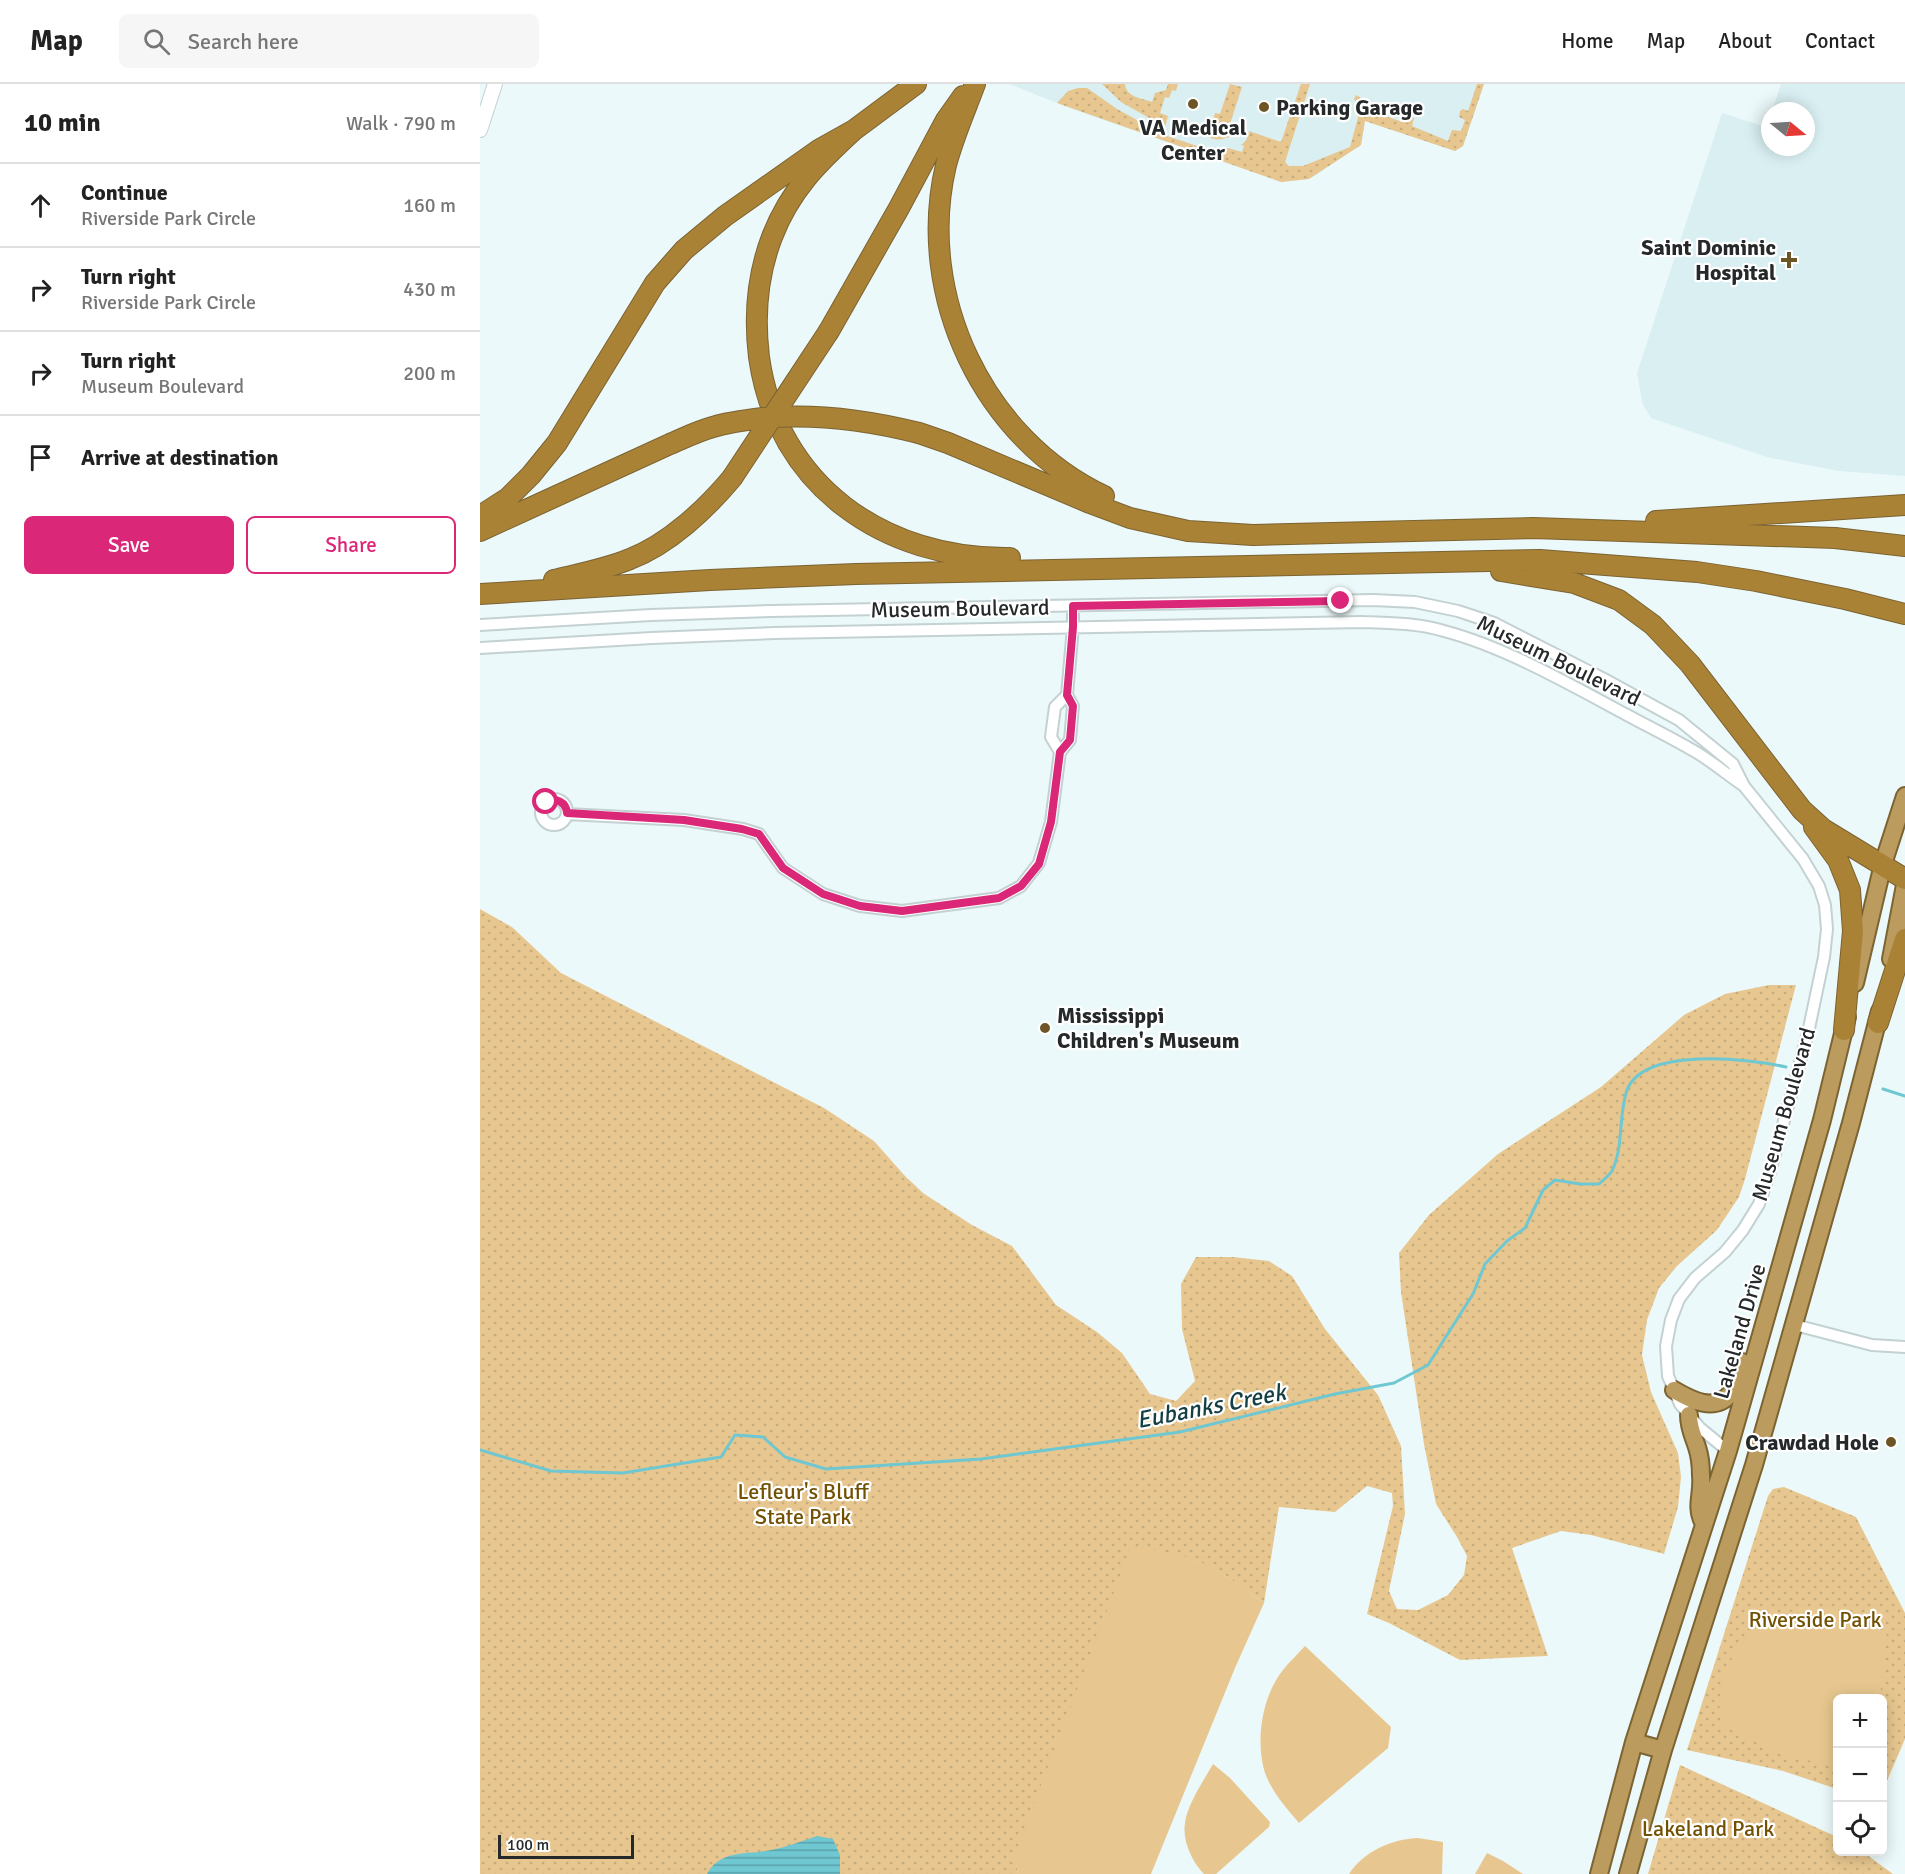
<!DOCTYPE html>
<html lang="en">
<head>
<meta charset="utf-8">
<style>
  :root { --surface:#fff; --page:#f6f6f6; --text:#222; --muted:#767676; --line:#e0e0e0; --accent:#db2777 }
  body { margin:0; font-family:Signika,sans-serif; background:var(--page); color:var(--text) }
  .controls { position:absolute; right:18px; bottom:18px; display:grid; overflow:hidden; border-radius:9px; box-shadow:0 3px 15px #0003 }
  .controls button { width:54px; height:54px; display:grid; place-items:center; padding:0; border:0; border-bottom:2px solid var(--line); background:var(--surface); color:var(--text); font:30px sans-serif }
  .compass { position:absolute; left:1281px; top:18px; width:54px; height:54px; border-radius:50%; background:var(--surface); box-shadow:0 3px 15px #0003; rotate:108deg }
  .scale { position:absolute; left:18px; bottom:15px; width:136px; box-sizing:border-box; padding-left:6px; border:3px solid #25292a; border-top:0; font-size:16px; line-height:21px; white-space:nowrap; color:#25292a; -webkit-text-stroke:4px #fff; paint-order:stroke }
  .stop { position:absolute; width:18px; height:18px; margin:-14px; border:4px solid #db2777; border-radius:50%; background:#fff }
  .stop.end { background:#db2777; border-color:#fff; box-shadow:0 2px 6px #0008 }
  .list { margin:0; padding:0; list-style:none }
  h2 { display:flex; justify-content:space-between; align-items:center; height:78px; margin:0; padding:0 24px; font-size:26px }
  h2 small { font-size:20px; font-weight:400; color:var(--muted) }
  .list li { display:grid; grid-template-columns:39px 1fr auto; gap:18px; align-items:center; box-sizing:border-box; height:84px; padding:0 24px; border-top:2px solid var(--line) }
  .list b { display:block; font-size:22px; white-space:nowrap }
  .list p { margin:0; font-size:20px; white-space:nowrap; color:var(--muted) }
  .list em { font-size:20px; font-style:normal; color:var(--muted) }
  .actions { display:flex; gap:12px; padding:18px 24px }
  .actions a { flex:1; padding:14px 0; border:2px solid var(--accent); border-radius:9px; text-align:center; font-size:21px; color:var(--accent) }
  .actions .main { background:var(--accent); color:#fff }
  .icon { flex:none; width:33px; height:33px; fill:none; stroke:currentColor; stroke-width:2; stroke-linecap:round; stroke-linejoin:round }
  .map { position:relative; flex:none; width:1425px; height:1790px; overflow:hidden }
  header { display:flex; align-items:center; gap:36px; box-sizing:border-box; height:84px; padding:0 30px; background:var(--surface); border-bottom:2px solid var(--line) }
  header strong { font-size:28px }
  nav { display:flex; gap:33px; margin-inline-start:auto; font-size:21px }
  .search { width:420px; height:54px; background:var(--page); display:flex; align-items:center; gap:15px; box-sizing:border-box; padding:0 21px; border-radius:9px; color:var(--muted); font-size:22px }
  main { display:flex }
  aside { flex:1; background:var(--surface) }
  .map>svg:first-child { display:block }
  .built { fill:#d9eff1 }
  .grass { fill:url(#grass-dots) }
  .garden { fill:#e7c78f }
  .water { fill:url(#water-rules) }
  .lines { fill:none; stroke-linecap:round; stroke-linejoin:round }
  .stream { stroke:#6ec7d1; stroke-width:3 }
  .minor-casing { stroke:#c4d1d2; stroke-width:14 }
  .tertiary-casing { stroke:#c4d1d2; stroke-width:16 }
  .trunk-casing { stroke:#7b6332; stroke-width:20 }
  .motorway-casing { stroke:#7b6332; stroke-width:22 }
  .minor { stroke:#fff; stroke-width:10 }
  .tertiary { stroke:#fff; stroke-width:14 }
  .trunk { stroke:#bb9b5e; stroke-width:16 }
  .motorway { stroke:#aa8236; stroke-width:20 }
  .motorway-bridge-casing { stroke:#7b6332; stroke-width:22; stroke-linecap:butt }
  .motorway-bridge { stroke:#aa8236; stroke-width:20 }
  .route { stroke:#db2777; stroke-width:8 }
  .poi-dot { fill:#6e5526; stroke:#fff; stroke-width:2 }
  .labels { text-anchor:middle; stroke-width:4.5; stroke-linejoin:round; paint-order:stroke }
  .poi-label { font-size:22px; font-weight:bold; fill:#25292a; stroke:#fff; text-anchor:start }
  .street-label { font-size:22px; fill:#25292a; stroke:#fff }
  .park-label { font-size:22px; fill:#725103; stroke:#fff }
  .water-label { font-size:24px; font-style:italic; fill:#143f43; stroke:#fff }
</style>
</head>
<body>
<header>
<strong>Map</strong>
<div class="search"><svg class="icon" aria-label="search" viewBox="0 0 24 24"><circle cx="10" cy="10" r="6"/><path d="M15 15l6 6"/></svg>Search here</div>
<nav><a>Home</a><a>Map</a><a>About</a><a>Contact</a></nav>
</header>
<main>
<aside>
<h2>10 min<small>Walk · 790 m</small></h2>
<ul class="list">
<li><svg class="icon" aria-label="ahead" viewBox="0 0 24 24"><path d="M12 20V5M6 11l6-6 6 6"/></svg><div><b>Continue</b><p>Riverside Park Circle</p></div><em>160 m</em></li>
<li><svg class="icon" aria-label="right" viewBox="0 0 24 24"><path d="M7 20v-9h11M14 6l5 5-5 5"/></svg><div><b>Turn right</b><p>Riverside Park Circle</p></div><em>430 m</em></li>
<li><svg class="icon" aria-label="right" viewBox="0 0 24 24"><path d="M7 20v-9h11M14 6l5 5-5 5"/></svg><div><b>Turn right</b><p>Museum Boulevard</p></div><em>200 m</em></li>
<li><svg class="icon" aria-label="arrive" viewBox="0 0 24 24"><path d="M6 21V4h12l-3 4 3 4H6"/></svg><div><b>Arrive at destination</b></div></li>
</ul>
<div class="actions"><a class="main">Save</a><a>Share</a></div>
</aside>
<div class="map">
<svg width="1425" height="1790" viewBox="0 0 1425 1790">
  <defs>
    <pattern id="grass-dots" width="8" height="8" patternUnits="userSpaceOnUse" patternTransform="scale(1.5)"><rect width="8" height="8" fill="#e7c78f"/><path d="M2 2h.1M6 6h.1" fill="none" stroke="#c6ab7c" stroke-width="1.8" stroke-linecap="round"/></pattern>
    <pattern id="water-rules" width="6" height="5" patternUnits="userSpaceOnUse" patternTransform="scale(1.5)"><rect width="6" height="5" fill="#6ec7d1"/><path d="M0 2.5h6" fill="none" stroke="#5aa2aa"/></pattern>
  </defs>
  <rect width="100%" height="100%" fill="#ecf9fa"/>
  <path class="built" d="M 529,0 L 1004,0 L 983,62 L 975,67 L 885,37 L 881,61 L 829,95 L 801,98 L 595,26 Z
    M 1301,0 L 1425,0 L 1425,392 L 1359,387 L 1287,373 L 1171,334 L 1163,321 L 1157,289 L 1242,29 L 1286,43 L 1290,33 L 1290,63 L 1326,63 L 1326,27 L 1292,27 Z"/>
  <path class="grass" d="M 622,0 L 645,0 C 646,13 661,14 672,18 L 675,9 L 686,6 L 688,0 L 698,0 L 696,7 L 692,6 L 689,14 L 685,13 L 680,29 L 688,32 L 685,43 L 641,18 Z
    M 750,0 L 762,3 L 749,43 L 754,45 L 755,43 L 758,44 C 754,55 733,60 726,50 L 729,36 L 733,37 L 735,29 L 740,30 Z
    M 821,0 L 830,0 L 805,78 L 809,82 L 823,82 L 870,63 L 880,26 L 874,15 L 876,11 L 880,13 L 887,26 L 923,38 L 926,31 L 934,34 L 932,42 L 968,57 L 972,46 L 981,47 L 985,36 L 979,33 L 980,27 L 983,25 L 988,27 L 997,0 L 1004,0 L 983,62 L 975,67 L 885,37 L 881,61 L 829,95 L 801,98 L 577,19 L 588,7 L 598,4 L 607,4 L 637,25 L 684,51 L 729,66 L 748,64 L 762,68 L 764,62 L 761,61 L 766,57 L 769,47 L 801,58 Z
    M 0,825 L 32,843 L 81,889 L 344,1024 L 394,1057 L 425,1092 L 443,1109 L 492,1141 L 532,1162 L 576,1221 L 617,1248 L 642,1269 L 670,1310 L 696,1317 L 715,1297 L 702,1245 L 701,1200 L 716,1173 L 753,1173 L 789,1177 L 812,1192 L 845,1245 L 898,1311 L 921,1362 L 925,1430 L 909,1507 L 917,1525 L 938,1526 L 968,1511 L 984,1491 L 987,1472 L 977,1453 L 956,1420 L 944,1360 L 921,1208 L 919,1169 L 949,1131 L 1018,1070 L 1121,1003 L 1204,931 L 1245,910 L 1289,901 L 1316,901 L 1265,1095 L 1259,1113 L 1237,1146 L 1197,1182 L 1179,1204 L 1167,1236 L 1162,1271 L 1171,1308 L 1198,1369 L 1201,1393 L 1198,1423 L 1184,1470 L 1111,1451 L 1081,1447 L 1032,1464 L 1068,1572 L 980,1576 L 909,1539 L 887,1530 L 913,1422 L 912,1409 L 887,1402 L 855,1428 L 799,1423 L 784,1519 L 746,1492 L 716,1476 L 535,1772 L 538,1790 L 0,1790 Z
    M 1304,1403 L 1376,1433 L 1425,1529 L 1425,1655 L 1403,1706 L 1402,1614 L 1358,1614 L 1357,1705 L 1303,1687 L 1207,1666 L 1288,1412 L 1293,1405 Z
    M 1200,1681 L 1357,1753 L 1358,1768 L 1383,1768 L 1413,1790 L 1168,1790 Z"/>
  <path class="garden" d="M 651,1463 C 672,1466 695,1468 716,1476 C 741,1486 763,1504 784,1519 L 755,1584 L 671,1790 L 538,1790 L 534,1772 Z
    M 1347,1524 C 1370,1528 1388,1537 1407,1551 L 1400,1614 L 1358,1614 L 1357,1685 L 1317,1673 L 1315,1678 L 1241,1641 C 1239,1626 1238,1610 1243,1595 C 1254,1559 1285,1530 1323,1525 C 1331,1524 1339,1525 1347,1524 Z
    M 825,1562 L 911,1643 L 908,1664 L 819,1739 C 806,1724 792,1708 785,1689 C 775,1657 782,1612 803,1586 C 810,1577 818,1570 825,1562 Z
    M 733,1680 L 750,1694 L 790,1738 L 789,1743 L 736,1790 L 724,1790 C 712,1778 702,1756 705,1739 C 707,1721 724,1696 733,1680 Z
    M 938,1754 L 963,1758 L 962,1790 L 869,1790 C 884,1767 912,1755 938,1754 Z
    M 1007,1769 L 1023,1777 L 1043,1790 L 995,1790 Z"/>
  <path class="water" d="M 337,1752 L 353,1755 L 360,1771 L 360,1790 L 227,1790 C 240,1765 269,1771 291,1766 C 307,1763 322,1757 337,1752 Z"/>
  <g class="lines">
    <path class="stream" d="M 1403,1005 L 1425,1012
      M 0,1366 L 71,1387 L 143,1389 L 241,1373 L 255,1351 L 283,1353 L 305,1373 L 346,1385 L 501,1375 L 700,1348 L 855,1310 L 914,1299 L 948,1281 L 993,1210 L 1005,1180 L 1027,1157 L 1045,1144 L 1063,1106 L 1075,1096 L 1100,1100 L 1119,1100 C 1123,1096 1129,1092 1132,1087 C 1144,1062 1138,1032 1147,1006 C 1164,962 1270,975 1306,983"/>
    <g class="minor-casing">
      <path id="minor" d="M 0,541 L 171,531 L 292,527 L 893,516 L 935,518 L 978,527 L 1014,539 L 1124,595 L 1199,636 L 1253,680 L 1264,702 L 1323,775 L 1339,802 L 1345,821 L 1347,845 L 1344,873 L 1328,949 L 1290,1088 L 1279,1120 L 1263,1146 L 1245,1168 L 1215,1194 L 1199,1215 L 1191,1236 L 1186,1262 L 1188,1292 L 1200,1320 L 1220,1344 L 1248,1367
        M 0,564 L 172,554 L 294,549 L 882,538 C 910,539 938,539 964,547 C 1025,563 1091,601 1147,631 C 1171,644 1196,656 1219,670 C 1235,680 1249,692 1264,702
        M 580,668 L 571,653 L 575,623 L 587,611
        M61 728a13 13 0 1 1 26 0a13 13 0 1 1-26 0Z
        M 87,730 L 204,736 L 263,745 L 279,750 L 303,784 L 343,810 L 380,822 L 422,827 L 519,814 L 541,802 L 559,779 L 571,738 L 580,668 L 590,656 L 593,622 L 587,611 L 593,543 L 593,522
        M 1315,1241 L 1392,1261 L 1425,1263"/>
    </g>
    <g class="tertiary-casing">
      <path id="tertiary" d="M 0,46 L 15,0"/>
    </g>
    <g class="trunk-casing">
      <path id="trunk" d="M 1411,875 L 1425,801
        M 1375,899 L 1403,780 L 1425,712
        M 1194,1306 C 1211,1316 1235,1329 1251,1309 C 1257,1301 1259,1288 1262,1278
        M 1209,1331 C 1209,1344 1213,1351 1217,1363 C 1220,1372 1221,1382 1221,1392 C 1223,1410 1215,1421 1223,1438
        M 1154,1658 L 1183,1666
        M 1119,1790 L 1154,1658 L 1248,1367 L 1342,1036 L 1367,933
        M 1148,1790 L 1183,1666 L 1274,1381 L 1371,1039 L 1400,927"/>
    </g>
    <g class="motorway-casing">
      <path id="motorway" d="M 495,0 C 485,27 473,54 466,81 C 435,212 504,355 624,412
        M 374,46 C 338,79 310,106 292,153 C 277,192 274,232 279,273 C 297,402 405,476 530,474
        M 349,247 L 419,124 L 466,36 L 483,12
        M 439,349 L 468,359 L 610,419 L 650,434 L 708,447 L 773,451 L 1053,444 L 1355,454 L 1425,462
        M 0,432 L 28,414 L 51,391 L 77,359 L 175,199 L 204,166 L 245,132 L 340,65 L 374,46 L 436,0
        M 1176,437 L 1425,421
        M 0,447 L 190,360
        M 1021,487 L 1094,499 L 1139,516 L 1173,541 L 1210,580 L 1322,726 L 1343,745 L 1425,795
        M 74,496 C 99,490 126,485 150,475 C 189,460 226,425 252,394
        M 0,510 L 230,496 L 376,490 L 1060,476 L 1217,488 L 1276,497 L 1365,515 L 1425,530
        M 1334,743 L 1358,776 L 1370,806 L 1373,847 L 1364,946
        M 1398,939 L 1425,855"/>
    </g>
    <use href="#minor" class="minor"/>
    <use href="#tertiary" class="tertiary"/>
    <use href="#trunk" class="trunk"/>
    <use href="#motorway" class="motorway"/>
    <g class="motorway-bridge-casing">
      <path id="motorway-bridge" d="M 190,360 C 204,354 218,347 233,343 C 249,338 266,336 283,334 C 336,329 387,336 439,349
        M 252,394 L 349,247"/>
    </g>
    <use href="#motorway-bridge" class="motorway-bridge"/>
  </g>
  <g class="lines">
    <path class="route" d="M 66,718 C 76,713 86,718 87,729 L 204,736 L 262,745 L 279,750 L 303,784 L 343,810 L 380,822 L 422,827 L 519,814 L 541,802 L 559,780 L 571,738 L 580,668 L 590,656 L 593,622 L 587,611 L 593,543 L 593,522 L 861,517"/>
  </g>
  <g class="poi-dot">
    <circle cx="713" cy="20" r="6"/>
    <circle cx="784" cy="23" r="6"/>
    <path d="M1306 167h6v6h6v6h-6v6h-6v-6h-6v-6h6z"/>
    <circle cx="565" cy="944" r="6"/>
    <circle cx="1411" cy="1358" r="6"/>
  </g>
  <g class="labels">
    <g class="poi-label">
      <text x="796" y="31">Parking Garage</text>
      <text x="713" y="51" text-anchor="middle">VA Medical<tspan x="713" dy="25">Center</tspan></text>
      <text x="1296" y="171" text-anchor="end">Saint Dominic<tspan x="1296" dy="25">Hospital</tspan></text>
      <text x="577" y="939">Mississippi<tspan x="577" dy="25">Children's Museum</tspan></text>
      <text x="1399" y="1366" text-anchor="end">Crawdad Hole</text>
    </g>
    <g class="street-label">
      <text transform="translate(480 524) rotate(-1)" y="8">Museum Boulevard</text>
      <text transform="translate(1079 576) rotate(26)" y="8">Museum Boulevard</text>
      <text transform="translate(1303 1030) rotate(-74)" y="8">Museum Boulevard</text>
      <text transform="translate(1259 1247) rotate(-74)" y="8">Lakeland Drive</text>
    </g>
    <g class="park-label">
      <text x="323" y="1415">Lefleur's Bluff<tspan x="323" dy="25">State Park</tspan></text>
      <text x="1335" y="1543">Riverside Park</text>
      <text x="1228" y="1752">Lakeland Park</text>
    </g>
    <g class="water-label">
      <text transform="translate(731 1322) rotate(-11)" y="8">Eubanks Creek</text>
    </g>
  </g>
</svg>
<div class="controls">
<button>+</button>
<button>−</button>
<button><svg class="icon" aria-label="locate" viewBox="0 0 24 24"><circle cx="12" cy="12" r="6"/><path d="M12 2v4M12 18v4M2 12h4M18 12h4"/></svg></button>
</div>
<svg class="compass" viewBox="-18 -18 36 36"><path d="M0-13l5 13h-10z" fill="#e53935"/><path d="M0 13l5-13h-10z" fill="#767676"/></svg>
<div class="scale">100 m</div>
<div class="stop" style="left:66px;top:718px"></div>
<div class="stop end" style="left:861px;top:517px"></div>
</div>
</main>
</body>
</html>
